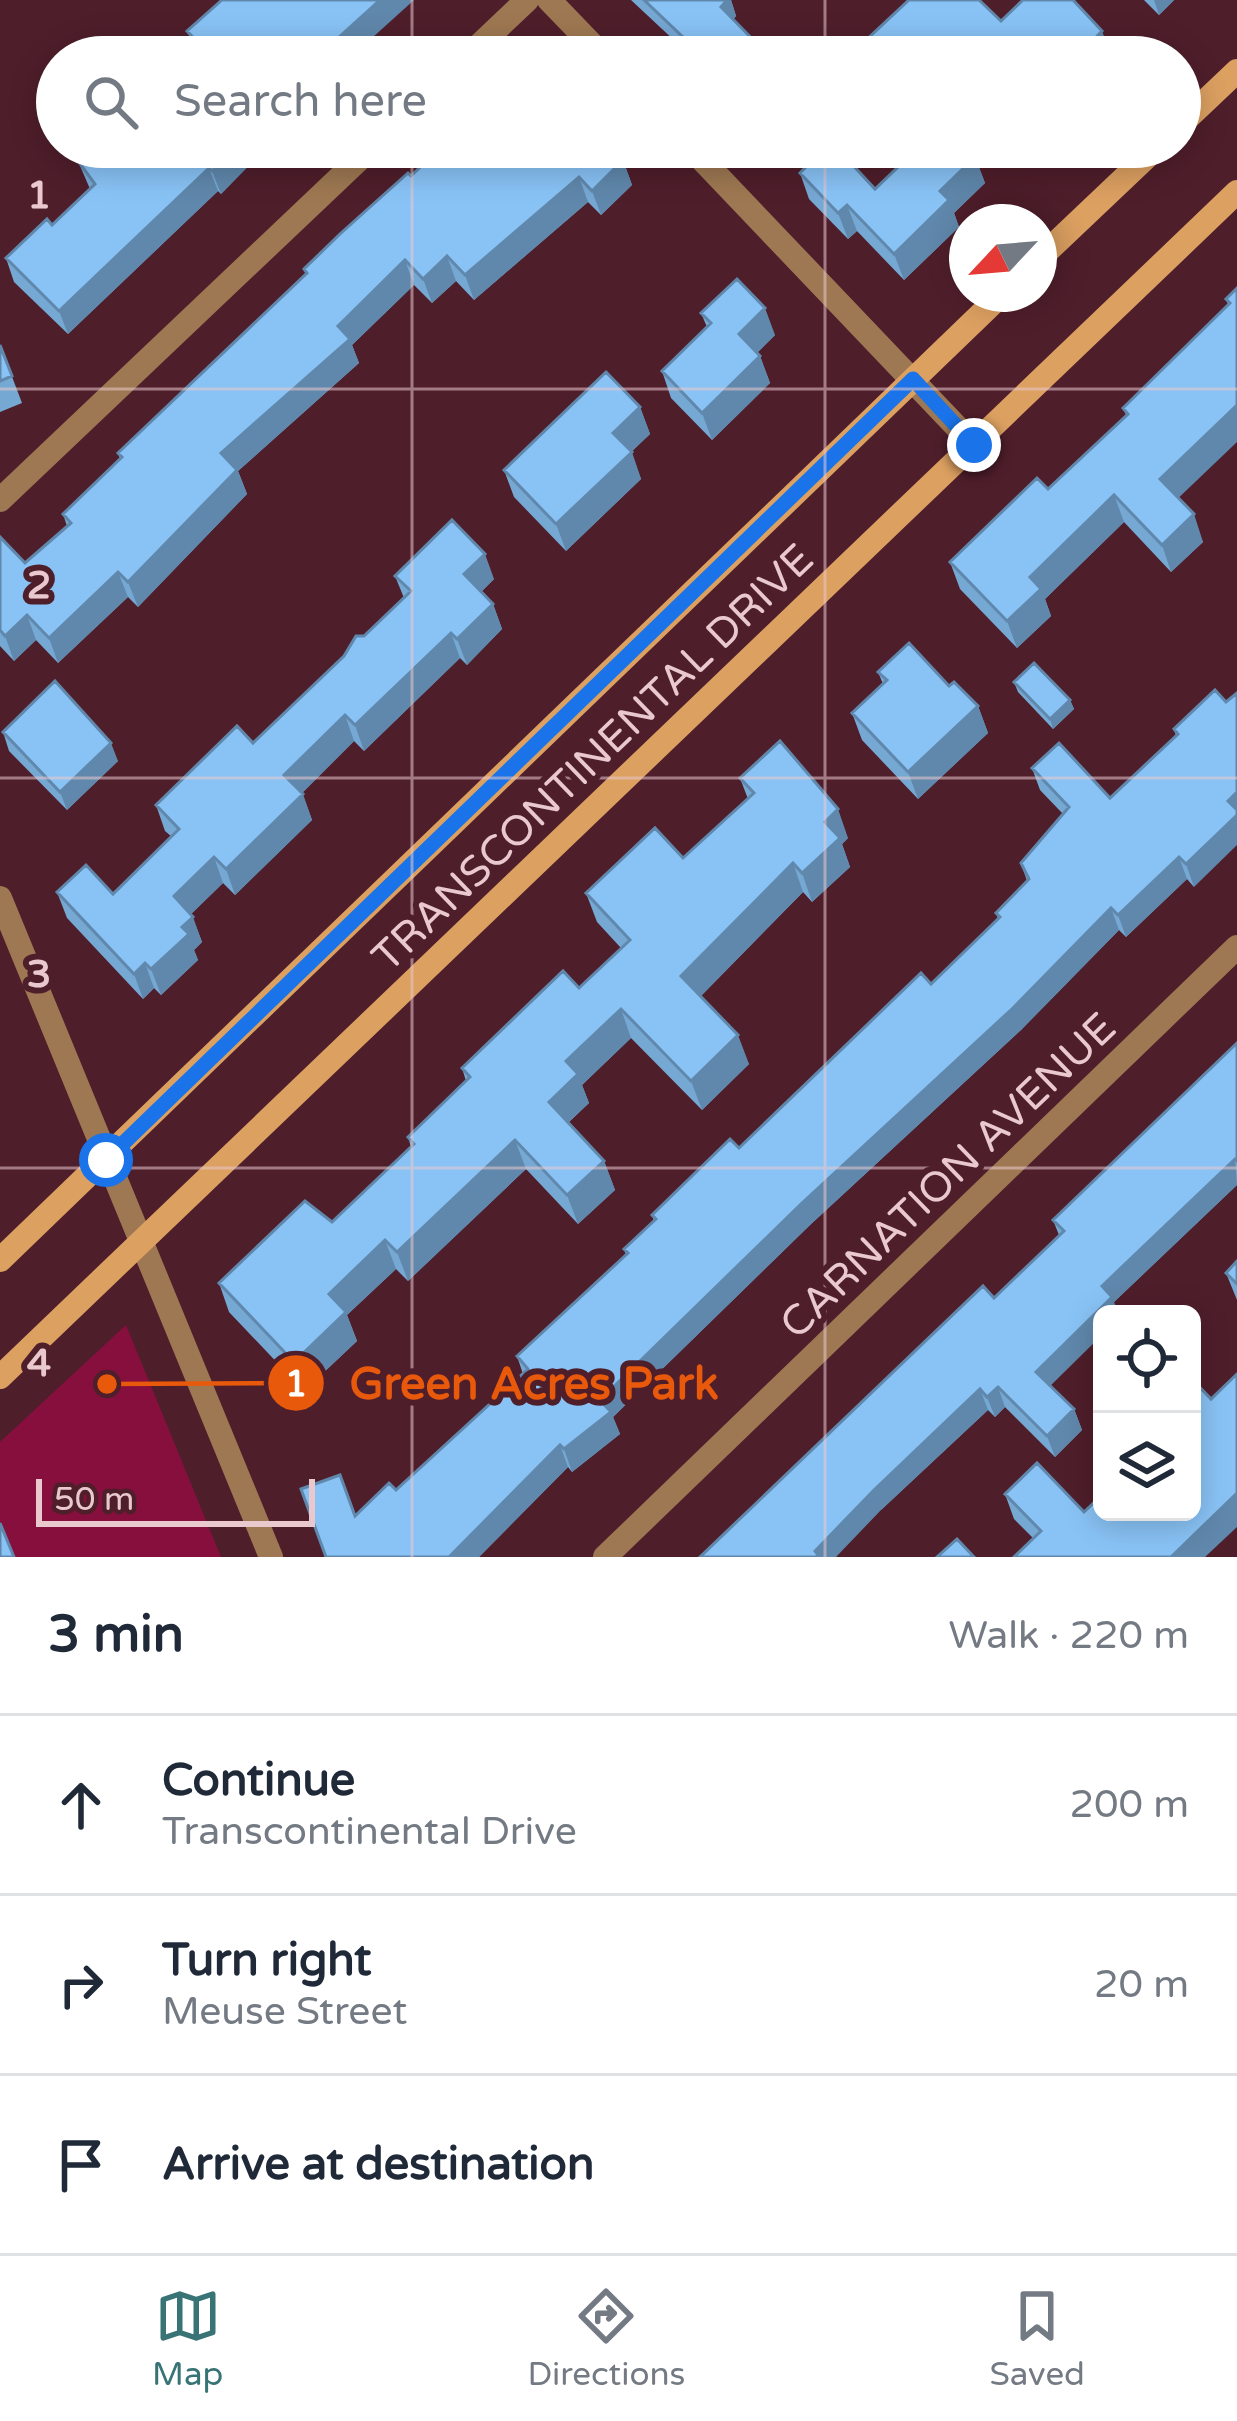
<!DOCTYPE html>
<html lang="en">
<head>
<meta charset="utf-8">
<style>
  :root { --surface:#fff; --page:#f2f2f3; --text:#1f2937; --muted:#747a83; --line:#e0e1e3; --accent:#387375 }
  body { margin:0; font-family:"Varela Round",sans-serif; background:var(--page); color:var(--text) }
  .controls { position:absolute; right:36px; bottom:36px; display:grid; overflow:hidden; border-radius:18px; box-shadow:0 6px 30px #0003 }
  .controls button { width:108px; height:108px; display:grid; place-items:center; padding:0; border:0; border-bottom:3px solid var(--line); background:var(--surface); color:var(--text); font:60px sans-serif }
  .compass { position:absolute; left:949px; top:204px; width:108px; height:108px; border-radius:50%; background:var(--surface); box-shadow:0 6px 30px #0003; rotate:244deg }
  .scale { position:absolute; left:36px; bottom:30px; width:279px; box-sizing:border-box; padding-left:12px; border:6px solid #e9c9ce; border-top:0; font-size:33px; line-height:42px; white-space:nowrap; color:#e9c9ce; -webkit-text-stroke:9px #4f1e2b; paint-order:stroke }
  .stop { position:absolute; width:36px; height:36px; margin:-27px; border:9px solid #1a73e8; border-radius:50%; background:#fff }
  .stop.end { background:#1a73e8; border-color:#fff; box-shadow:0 3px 12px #0008 }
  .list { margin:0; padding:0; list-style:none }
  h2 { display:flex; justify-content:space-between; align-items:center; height:156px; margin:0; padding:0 48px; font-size:51px }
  h2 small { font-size:39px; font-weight:400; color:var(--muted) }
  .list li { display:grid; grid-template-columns:78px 1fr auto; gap:36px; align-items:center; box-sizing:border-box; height:180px; padding:0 48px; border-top:3px solid var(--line) }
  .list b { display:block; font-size:45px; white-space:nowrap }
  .list p { margin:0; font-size:39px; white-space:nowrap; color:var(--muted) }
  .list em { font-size:39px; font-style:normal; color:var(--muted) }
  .icon { flex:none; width:66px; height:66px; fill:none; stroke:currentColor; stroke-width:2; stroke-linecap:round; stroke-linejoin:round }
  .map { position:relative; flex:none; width:1237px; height:1557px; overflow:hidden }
  .search { position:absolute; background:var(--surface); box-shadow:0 6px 30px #0003; left:36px; right:36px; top:36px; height:132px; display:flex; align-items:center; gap:30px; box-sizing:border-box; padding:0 42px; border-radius:66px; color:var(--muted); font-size:45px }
  .sheet { height:696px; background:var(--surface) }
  nav { display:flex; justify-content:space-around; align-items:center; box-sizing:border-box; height:168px; border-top:3px solid var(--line); background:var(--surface); font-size:33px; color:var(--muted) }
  nav a { display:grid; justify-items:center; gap:6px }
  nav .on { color:var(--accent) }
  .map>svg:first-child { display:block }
  .green { fill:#860f3d }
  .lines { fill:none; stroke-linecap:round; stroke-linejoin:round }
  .street { stroke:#9e7852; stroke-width:24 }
  .secondary { stroke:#dca061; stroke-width:24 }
  .wall { fill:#76a8d4 }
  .shaded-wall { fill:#6088ac }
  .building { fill:#89c3f6; stroke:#6088ac; stroke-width:3 }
  .route { stroke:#1a73e8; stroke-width:15 }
  .grid { fill:none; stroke:#e9c9ce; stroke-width:3; stroke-opacity:0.55 }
  .labels { text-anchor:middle; stroke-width:12; stroke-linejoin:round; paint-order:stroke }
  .street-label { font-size:42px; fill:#e9c9ce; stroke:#4f1e2b }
  .grid-label { font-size:39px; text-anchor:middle; font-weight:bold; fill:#e9c9ce; stroke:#4f1e2b; stroke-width:12; stroke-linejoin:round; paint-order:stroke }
  .leader { fill:none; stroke:#e8590c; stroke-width:4.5 }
  .callout-dot { fill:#e8590c; stroke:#4f1e2b; stroke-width:4.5 }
  .mark-label { font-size:36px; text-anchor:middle; font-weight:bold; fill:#fff }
  .callout-label { font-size:45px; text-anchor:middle; font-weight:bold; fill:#e8590c; stroke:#4f1e2b; stroke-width:12; stroke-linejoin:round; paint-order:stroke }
</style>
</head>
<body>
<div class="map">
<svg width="1237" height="1557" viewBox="0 0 1237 1557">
  <rect width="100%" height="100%" fill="#4f1e2b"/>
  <path class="green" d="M 126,1325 L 221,1557 L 0,1557 L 0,1442 Z"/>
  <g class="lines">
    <path class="street" d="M 549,0 L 604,57
      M 467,57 L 527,0
      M 690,147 L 974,445
      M 0,500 L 372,147
      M 0,898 L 271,1557
      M 605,1557 L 1237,947"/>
    <path class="secondary" d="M 1180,125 L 1237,71
      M 1039,259 L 1157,147
      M 0,1260 L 1002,294
      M 0,1377 L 1237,192"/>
  </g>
  <path class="wall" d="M 631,0 L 731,0 L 736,16 L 733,20 L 770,57 L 692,57 Z
    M 1144,0 L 1174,0 L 1159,15 Z
    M 187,31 L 351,57 L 198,57 Z
    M 267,147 L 221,194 L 218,191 L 68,334 L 14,282 L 6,258 L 52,225 L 90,189 L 78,161 Z
    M 906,147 L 966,147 L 975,157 L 985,183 L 954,213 L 959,227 L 904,280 L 857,231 L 848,239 L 809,199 L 800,173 L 875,189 L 912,153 Z
    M 623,160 L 632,185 L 601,215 L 588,202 L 474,300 L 456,281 L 432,303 L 414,285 L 352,345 L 359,363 L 238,471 L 247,494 L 138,607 L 128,597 L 58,663 L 36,640 L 14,661 L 0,646 L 0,537 L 25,563 L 67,526 L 63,514 L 120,459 L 118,453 L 306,274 L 304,269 L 411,176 Z
    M 1237,288 L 1178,498 L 1203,542 L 1171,572 L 1124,522 L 1045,599 L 1051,616 L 1017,648 L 960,589 L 950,562 L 1048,489 L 1126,415 L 1123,408 L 1228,305 L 1226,299 Z
    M 701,313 L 775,335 L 757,353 L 760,356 L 770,383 L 712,440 L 671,398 L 662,371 L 707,327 Z
    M 0,345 L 22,403 L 0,412 Z
    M 640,407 L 650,434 L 631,452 L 641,479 L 566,551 L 514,497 L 504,470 Z
    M 395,576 L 494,579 L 481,592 L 493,604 L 502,629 L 467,665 L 460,658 L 364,751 L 354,741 L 302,793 L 312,820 L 235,895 L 223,883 L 191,914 L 202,942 L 194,950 L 198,960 L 161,995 L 154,988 L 143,999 L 67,918 L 57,892 L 113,894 L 172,837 L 165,831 L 156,805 L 253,743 L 364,636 L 404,598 Z
    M 878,672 L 949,686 L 978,706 L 988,733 L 918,799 L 862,740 L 852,713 L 883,684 Z
    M 1014,682 L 1070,700 L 1074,709 L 1053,729 L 1018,692 Z
    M 1215,690 L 1194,887 L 1187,879 L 1126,937 L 1119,930 L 1021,1030 L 810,1225 L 613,1417 L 620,1434 L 572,1472 L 568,1467 L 479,1557 L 326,1557 L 355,1516 L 396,1490 L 523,1374 L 517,1356 L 626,1255 L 624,1249 L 654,1221 L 652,1215 L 739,1148 L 931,984 L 998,919 L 996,913 L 1027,881 L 1021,863 L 1063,814 L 1040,790 L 1032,768 L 1110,798 L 1176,736 L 1174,729 Z
    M 3,732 L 118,761 L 67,810 L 9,751 Z
    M 740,778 L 848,838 L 842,844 L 850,867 L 812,902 L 803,892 L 701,996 L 749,1064 L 702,1110 L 631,1038 L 582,1085 L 589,1103 L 568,1123 L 604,1161 L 615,1190 L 578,1224 L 526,1169 L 408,1281 L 396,1269 L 347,1315 L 357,1341 L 304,1391 L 229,1312 L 219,1283 L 332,1222 L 411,1147 L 408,1137 L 466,1081 L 462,1068 L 579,988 L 621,948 L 597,922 L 586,893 L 683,858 L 748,799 Z
    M 1237,1043 L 1237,1185 L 1114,1302 L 1050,1386 L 1074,1409 L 1082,1430 L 1055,1457 L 1005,1407 L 995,1417 L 988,1410 L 881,1510 L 994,1298 L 1059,1235 L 1053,1220 Z
    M 1237,1261 L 1237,1300 L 1226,1273 Z
    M 1005,1494 L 1084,1512 L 1033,1538 L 1014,1519 Z"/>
  <path class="shaded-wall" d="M 380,0 L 414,0 L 351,57 L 317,57 Z
    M 727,0 L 731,0 L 736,16 L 727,26 L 721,7 Z
    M 1154,0 L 1174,0 L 1159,15 Z
    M 1102,31 L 1112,57 L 1077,57 Z
    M 236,147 L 267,147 L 221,194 L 212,171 Z
    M 975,157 L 985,183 L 954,213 L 959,227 L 904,280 L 894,254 L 940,191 Z
    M 623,160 L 632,185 L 601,215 L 592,191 Z
    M 209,168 L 218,191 L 68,334 L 59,311 Z
    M 579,177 L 588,202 L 474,300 L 465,275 Z
    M 847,205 L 857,231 L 848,239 L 838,213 Z
    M 447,256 L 456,281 L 432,303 L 423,279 Z
    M 405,260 L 414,285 L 352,345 L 359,363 L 238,471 L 247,494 L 138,607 L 128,582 L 221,453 L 338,326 Z
    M 765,308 L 775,335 L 748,361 L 739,334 Z
    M 760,356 L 770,383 L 712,440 L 702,413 Z
    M 1237,405 L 1237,442 L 1170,506 L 1160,479 Z
    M 640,407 L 650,434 L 623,460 L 613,433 Z
    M 632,452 L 641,479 L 566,551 L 556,524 Z
    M 1114,495 L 1124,522 L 1045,599 L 1051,616 L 1017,648 L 1007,621 L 1030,577 Z
    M 1194,514 L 1203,542 L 1171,572 L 1162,545 Z
    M 485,554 L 494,579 L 473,600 L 464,574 Z
    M 118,572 L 128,597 L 58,663 L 49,638 Z
    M 493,604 L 502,629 L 467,665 L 457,639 Z
    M 27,615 L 36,640 L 14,661 L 5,636 Z
    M 451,633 L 460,658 L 364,751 L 355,725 Z
    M 1070,700 L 1074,709 L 1053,729 L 1050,719 Z
    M 978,706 L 988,733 L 918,799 L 908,772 Z
    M 345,715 L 354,741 L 294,801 L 284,775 Z
    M 111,743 L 118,761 L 67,810 L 60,792 Z
    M 1237,792 L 1237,845 L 1194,887 L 1186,864 L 1228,801 Z
    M 303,794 L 312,820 L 235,895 L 226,869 Z
    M 838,809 L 848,838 L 842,844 L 850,867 L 812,902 L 802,873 L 825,822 Z
    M 214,857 L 223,883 L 183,922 L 174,896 Z
    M 1179,857 L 1187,879 L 1126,937 L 1118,915 Z
    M 793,863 L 803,892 L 692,1005 L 681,976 Z
    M 1111,908 L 1119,930 L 1021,1030 L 810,1225 L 613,1417 L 620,1434 L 572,1472 L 564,1449 L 600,1400 L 802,1203 Z
    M 193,917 L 202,942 L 194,950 L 198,960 L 161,995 L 151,969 L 182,927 Z
    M 145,963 L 154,988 L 143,999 L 134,974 Z
    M 621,1009 L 631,1038 L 582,1085 L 589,1103 L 559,1131 L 549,1102 L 566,1061 Z
    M 738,1035 L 749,1064 L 702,1110 L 691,1081 Z
    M 515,1140 L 526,1169 L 408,1281 L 397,1252 Z
    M 1235,1159 L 1237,1185 L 1114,1302 L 1119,1314 L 1102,1314 L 1102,1335 L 1044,1392 L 1036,1372 L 1102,1286 Z
    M 604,1161 L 615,1190 L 578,1224 L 567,1195 Z
    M 385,1240 L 396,1269 L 347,1315 L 357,1341 L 304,1391 L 294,1362 L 329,1294 Z
    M 998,1387 L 1005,1407 L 995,1417 L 987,1397 Z
    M 980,1389 L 988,1410 L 881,1510 L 836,1557 L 816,1557 L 815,1551 L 874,1490 Z
    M 1074,1409 L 1082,1430 L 1055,1457 L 1047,1436 Z
    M 560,1445 L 568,1467 L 479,1557 L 449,1557 Z
    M 1237,1493 L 1237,1527 L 1205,1557 L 1171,1557 Z"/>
  <path class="building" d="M 222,0 L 380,0 L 317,57 L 212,57 L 187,31 Z
    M 644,0 L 727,0 L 721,7 L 770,57 L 704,57 Z
    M 909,0 L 979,0 L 1001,21 L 1023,0 L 1073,0 L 1102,31 L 1077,57 L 848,57 Z
    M 57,81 L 57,95 L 50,88 Z
    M 93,147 L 236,147 L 212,171 L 209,168 L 59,311 L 6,258 L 47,219 L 52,225 L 95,184 L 78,161 Z
    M 441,147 L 611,147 L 623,160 L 592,191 L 579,177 L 465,275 L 447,256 L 423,279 L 405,260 L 338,326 L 350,339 L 221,453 L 237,470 L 128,582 L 118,572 L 49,638 L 27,615 L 5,636 L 0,630 L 0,537 L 25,563 L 71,523 L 63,514 L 122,457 L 118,453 L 307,273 L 304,269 L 340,234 L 408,173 L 411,176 Z
    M 826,147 L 836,147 L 875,189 L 919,147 L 966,147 L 975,157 L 940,191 L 949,200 L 894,254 L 847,205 L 838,213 L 800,173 Z
    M 737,279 L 765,308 L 739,334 L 760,356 L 702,413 L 662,371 L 711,323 L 701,313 Z
    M 1237,288 L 1237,405 L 1160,479 L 1194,514 L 1162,545 L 1114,495 L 1030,577 L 1041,589 L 1007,621 L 950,562 L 1037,478 L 1048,489 L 1128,414 L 1123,408 L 1230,303 L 1226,299 Z
    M 0,345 L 12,376 L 0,381 Z
    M 606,372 L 640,407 L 613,433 L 632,452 L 556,524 L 504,470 Z
    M 452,520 L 485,554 L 464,574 L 493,604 L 457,639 L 451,633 L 355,725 L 345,715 L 284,775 L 303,794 L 226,869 L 214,857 L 174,896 L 193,917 L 182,927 L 189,934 L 151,969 L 145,963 L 134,974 L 57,892 L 86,865 L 113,894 L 179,829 L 156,805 L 237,726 L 253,743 L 344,656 L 356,636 L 364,636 L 411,591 L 395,576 Z
    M 909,643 L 949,686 L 954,682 L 978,706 L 908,772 L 852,713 L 887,680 L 878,672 Z
    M 1034,663 L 1070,700 L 1050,719 L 1014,682 Z
    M 55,681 L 111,743 L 60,792 L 3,732 Z
    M 1215,690 L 1226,702 L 1237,693 L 1237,792 L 1228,801 L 1237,810 L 1237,815 L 1186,864 L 1179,857 L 1118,915 L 1111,908 L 1013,1008 L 802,1203 L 600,1400 L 611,1412 L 564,1449 L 560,1445 L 449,1557 L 326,1557 L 301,1489 L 340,1475 L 355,1516 L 389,1483 L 396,1490 L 528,1369 L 517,1356 L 628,1253 L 624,1249 L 656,1219 L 652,1215 L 730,1139 L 739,1148 L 921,973 L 931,984 L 1000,917 L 996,913 L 1029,879 L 1021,863 L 1069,807 L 1032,768 L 1059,743 L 1110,798 L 1178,734 L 1174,729 Z
    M 780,741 L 838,809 L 825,822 L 840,838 L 802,873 L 793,863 L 681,976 L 738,1035 L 691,1081 L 621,1009 L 566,1061 L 578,1074 L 549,1102 L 604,1161 L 567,1195 L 515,1140 L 397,1252 L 385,1240 L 329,1294 L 346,1312 L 294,1362 L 219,1283 L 305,1201 L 332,1222 L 414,1144 L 408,1137 L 470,1077 L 462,1068 L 563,971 L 579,988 L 630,940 L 586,893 L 655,828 L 683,858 L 754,793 L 740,778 Z
    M 1237,1043 L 1237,1161 L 1235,1159 L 1102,1286 L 1112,1297 L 1036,1372 L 1074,1409 L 1047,1436 L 998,1387 L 987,1397 L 980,1389 L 874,1490 L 815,1551 L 818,1555 L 816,1557 L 700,1557 L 983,1286 L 994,1298 L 1064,1231 L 1053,1220 Z
    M 1237,1261 L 1237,1284 L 1226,1273 Z
    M 1237,1374 L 1237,1493 L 1171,1557 L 1014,1557 L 1041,1531 L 1005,1494 L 1037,1463 L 1084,1512 L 1102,1495 L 1102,1512 L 1192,1512 L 1192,1379 L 1211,1399 Z
    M 0,1523 L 14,1557 L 0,1557 Z
    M 957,1539 L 974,1557 L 937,1557 Z"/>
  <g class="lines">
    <path class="route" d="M 106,1160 L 913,379 L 974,445"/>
  </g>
  <path class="grid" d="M 412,0 L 412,57M 825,0 L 825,57M 412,147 L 412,1557M 825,147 L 825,1557M 0,389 L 1237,389M 0,778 L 1237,778M 0,1168 L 1237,1168"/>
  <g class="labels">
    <g class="street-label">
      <text transform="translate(592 757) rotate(-44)" y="15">TRANSCONTINENTAL DRIVE</text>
      <text transform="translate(947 1175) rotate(-44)" y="15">CARNATION AVENUE</text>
    </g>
  </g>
  <g class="grid-label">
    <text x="39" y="208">1</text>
    <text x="39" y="598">2</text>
    <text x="39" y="987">3</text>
    <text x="39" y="1376">4</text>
  </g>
  <path class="leader" d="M107 1384L296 1383"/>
  <g class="callout-dot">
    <circle cx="107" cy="1384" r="12"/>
    <circle cx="296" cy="1383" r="30"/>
  </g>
  <g class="mark-label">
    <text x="296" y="1396">1</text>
  </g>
  <g class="callout-label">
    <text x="534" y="1399">Green Acres Park</text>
  </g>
</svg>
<div class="controls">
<button><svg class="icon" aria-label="locate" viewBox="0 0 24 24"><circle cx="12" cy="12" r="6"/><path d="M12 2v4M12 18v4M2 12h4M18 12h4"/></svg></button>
<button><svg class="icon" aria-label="layers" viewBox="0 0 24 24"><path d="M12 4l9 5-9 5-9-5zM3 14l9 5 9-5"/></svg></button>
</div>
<svg class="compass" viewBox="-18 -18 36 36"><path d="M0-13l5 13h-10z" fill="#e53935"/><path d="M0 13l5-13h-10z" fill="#747a83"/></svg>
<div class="scale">50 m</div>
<div class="stop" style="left:106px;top:1160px"></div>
<div class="stop end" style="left:974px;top:445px"></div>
<div class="search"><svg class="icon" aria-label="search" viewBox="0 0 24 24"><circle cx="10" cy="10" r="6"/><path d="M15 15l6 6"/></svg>Search here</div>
</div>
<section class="sheet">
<h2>3 min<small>Walk · 220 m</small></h2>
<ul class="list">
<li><svg class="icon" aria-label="ahead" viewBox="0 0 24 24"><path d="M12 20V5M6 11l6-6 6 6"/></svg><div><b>Continue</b><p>Transcontinental Drive</p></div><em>200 m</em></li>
<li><svg class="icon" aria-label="right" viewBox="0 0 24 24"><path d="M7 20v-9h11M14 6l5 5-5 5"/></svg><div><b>Turn right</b><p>Meuse Street</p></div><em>20 m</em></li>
<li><svg class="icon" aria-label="arrive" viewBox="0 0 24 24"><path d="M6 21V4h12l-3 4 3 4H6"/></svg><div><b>Arrive at destination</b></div></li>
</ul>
</section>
<nav>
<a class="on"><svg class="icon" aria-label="map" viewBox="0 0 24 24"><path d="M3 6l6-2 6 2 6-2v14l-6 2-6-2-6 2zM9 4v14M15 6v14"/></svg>Map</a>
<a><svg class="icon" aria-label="directions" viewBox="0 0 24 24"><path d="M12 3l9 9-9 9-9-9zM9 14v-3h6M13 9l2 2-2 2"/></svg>Directions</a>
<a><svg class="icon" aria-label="saved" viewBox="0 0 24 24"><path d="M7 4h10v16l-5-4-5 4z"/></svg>Saved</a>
</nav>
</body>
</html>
